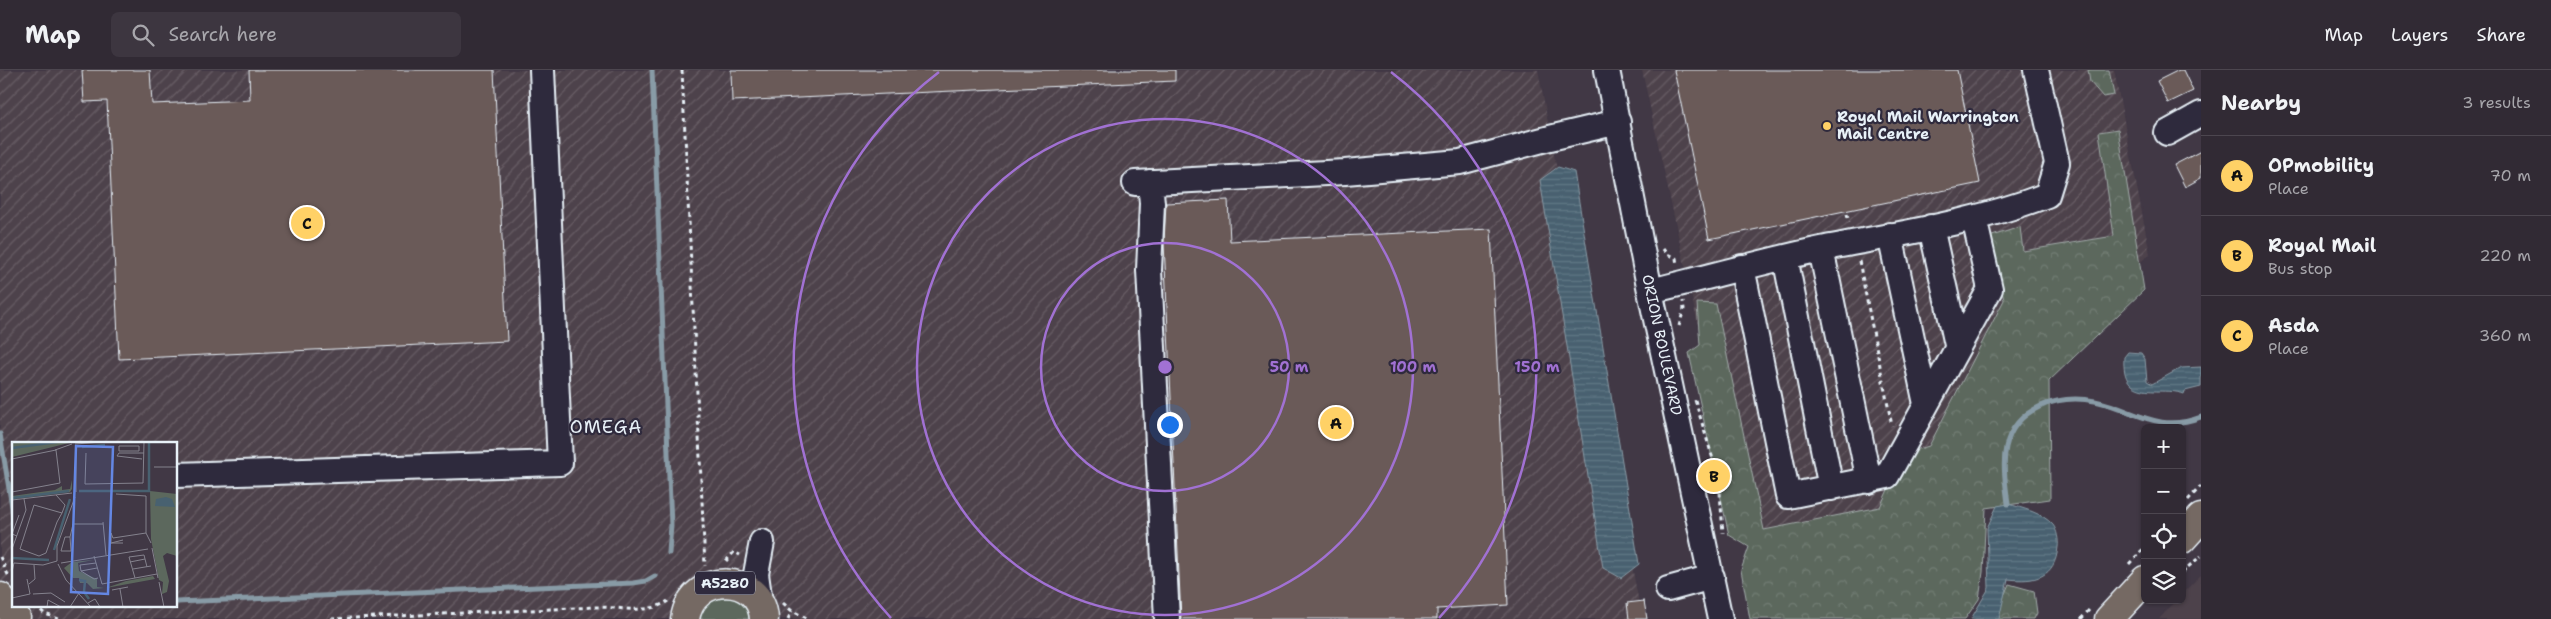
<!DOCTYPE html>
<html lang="en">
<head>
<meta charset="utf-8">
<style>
  :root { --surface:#312a34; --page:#3d3640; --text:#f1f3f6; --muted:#a8a7ac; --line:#4c464f; --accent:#ffd166 }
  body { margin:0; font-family:"Shantell Sans",sans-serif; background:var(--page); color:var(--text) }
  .controls { position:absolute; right:15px; bottom:15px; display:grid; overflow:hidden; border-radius:8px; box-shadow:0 1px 4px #0004 }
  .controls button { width:45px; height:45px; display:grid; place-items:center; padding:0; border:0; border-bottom:1px solid var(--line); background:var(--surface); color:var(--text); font:25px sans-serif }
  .you { position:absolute; left:1169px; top:354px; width:18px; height:18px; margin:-12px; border:4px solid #fff; border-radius:50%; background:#1a73e8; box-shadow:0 0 0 8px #1a73e833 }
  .badge { display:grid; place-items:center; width:32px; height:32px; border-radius:50%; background:var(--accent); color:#111; font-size:16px; font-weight:700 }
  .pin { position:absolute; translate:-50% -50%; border:2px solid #fff; box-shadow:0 1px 5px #0006 }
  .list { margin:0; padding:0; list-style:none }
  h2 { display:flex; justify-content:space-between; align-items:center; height:65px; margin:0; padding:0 20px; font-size:21px }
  h2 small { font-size:16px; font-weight:400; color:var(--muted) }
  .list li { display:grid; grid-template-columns:32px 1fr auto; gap:15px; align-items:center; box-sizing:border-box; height:80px; padding:0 20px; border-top:1px solid var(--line) }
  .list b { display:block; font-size:19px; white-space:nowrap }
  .list p { margin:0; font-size:16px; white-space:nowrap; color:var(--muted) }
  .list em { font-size:16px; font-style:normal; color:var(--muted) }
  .icon { flex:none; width:28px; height:28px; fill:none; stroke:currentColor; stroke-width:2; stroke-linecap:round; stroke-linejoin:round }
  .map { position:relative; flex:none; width:2201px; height:549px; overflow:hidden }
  header { display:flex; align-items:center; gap:30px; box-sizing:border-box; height:70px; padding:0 25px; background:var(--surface); border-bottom:1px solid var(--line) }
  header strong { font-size:24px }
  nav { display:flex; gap:28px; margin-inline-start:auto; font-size:18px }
  .search { width:350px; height:45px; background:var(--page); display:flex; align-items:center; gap:12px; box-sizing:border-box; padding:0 18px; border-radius:8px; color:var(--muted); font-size:19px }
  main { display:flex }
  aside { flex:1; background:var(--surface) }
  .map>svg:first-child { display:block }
  .built { fill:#4e424b }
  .industrial { fill:url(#industrial-furrows); fill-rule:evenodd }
  .grass { fill:#5c685d; stroke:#a2acaa }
  .forest { fill:url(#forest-crowns); stroke:#a2acaa }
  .water { fill:url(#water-rules); stroke:#889ba6 }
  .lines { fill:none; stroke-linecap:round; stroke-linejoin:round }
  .stream { stroke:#889ba6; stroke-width:5 }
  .building { fill:#6b5a58; stroke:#e8f1f8 }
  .minor-casing { stroke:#e8f1f8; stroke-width:28 }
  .major-casing { stroke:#e8f1f8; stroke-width:31 }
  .path { stroke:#e8f1f8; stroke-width:3; stroke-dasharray:4 4; stroke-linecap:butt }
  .minor { stroke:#2f2a3d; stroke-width:24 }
  .major { stroke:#756964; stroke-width:28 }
  .ring { fill:none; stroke:#a171d3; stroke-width:2.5 }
  .poi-dot { fill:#ffd166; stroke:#2f2a3d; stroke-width:2 }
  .labels { text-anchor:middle; stroke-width:4.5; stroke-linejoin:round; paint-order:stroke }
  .shield { fill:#2f2a3d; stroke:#b0b5c0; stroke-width:1 }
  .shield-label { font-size:14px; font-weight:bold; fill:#e8f1f8 }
  .poi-label { font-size:15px; font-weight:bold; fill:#e8f1f8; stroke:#2f2a3d; text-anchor:start }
  .street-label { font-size:15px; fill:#e8f1f8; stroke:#2f2a3d }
  .quarter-label { font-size:18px; letter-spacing:1px; fill:#e8f1f8; stroke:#2f2a3d }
  .inset-river { fill:none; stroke:#486170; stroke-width:2.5 }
  .inset-road { fill:none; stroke:#84828d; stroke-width:1 }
  .view { fill:#6487e3; fill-opacity:0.15; stroke:#6487e3; stroke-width:2.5 }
  .inset-edge { fill:none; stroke:#e8f1f8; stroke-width:2.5 }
  .centre { fill:#a171d3; stroke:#2f2a3d; stroke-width:2.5 }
  .ring-label { font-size:15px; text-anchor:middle; font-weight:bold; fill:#a171d3; stroke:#2f2a3d; stroke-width:4.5; stroke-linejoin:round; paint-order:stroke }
</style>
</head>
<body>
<header>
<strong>Map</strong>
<div class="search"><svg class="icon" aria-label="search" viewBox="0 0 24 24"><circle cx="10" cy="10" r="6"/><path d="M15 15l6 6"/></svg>Search here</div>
<nav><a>Map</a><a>Layers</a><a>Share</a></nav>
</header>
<main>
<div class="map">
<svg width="2201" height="549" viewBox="0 0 2201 549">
  <defs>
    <pattern id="industrial-furrows" width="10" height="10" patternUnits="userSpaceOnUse" patternTransform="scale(1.25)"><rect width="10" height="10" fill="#4e424b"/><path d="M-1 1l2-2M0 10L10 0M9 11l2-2" fill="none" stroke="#685e66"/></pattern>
    <pattern id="forest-crowns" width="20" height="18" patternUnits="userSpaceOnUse" patternTransform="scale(1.25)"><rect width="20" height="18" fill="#5c685d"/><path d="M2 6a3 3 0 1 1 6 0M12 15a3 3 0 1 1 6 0" fill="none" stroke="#737e75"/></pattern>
    <pattern id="water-rules" width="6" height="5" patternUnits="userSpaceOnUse" patternTransform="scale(1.25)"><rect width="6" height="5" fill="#486170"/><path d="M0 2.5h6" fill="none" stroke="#627885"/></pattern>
  </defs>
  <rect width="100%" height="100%" fill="#413845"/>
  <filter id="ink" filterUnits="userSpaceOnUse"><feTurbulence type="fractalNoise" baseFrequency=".02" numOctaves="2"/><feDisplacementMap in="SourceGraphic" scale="10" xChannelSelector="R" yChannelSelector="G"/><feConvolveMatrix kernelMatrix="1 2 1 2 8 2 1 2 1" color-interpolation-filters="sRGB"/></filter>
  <g filter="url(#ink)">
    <path class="built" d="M 2201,505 L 2201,549 L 2159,549 L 2177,530 L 2182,530 L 2182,524 Z"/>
    <path class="industrial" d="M 0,0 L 1538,0 L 1642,549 L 0,549 ZM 14,373 L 176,373 L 176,535 L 14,535 Z
      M 1642,0 L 2114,0 L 2150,184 L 2139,193 L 1911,451 L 1755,485 L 1741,452 Z"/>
    <path class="grass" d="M 726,527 C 740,529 746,536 752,549 L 700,549 C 703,536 712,529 726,527 Z"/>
    <path class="forest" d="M 2088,0 L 2109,0 L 2114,25 L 2103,27 L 2090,12 Z
      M 2118,59 L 2144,220 L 2049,311 L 2050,429 L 1986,438 L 1983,502 L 1979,529 L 1965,549 L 1750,549 L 1741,500 L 1749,477 L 1729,465 L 1689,283 L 1700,275 L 1697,233 L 1716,234 L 1764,460 L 1880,437 L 1905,383 L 1929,376 L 2004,230 L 1989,167 L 2020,157 L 2023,181 L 2114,166 L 2099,62 Z
      M 2009,514 L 2034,521 L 2037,543 L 2034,549 L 1994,549 Z"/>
    <path class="water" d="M 1558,97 L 1574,102 L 1639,494 L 1621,508 L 1603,498 L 1540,110 Z
      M 2128,282 L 2141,283 L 2145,289 L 2147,311 L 2152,314 L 2181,298 L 2201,297 L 2201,317 L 2185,321 L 2184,324 C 2161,315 2121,335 2124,287 Z
      M 2008,434 C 2022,438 2043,443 2053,455 C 2057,460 2059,471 2058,477 C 2055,508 2035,512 2008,509 L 1999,549 L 1971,549 L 1989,518 L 1987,458 L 1997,436 Z"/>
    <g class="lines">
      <path class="stream" d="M 652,0 L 671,455 L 669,483
        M 0,364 L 14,449
        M 2008,434 C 2006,416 2002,395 2006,377 C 2015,337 2059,324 2095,331 C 2135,339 2156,364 2201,347
        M 176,532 L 633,513 L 646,511 L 655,506"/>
    </g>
    <path class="building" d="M 82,0 L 150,0 L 152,34 L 250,30 L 249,0 L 494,0 L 507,271 L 119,289 L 107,31 L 84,32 Z
      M 731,0 L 1175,0 L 1175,11 L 732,31 Z
      M 1674,0 L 1957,0 L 1980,113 L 1709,169 Z
      M 2179,0 L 2183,0 L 2193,21 L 2168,33 L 2157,11 Z
      M 2201,81 L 2201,108 L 2185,117 L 2174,95 Z
      M 1228,130 L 1230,171 L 1491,159 L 1508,535 L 1437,539 L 1437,549 L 1181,549 L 1164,172 L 1166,133 Z
      M 1644,531 L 1647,549 L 1629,549 L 1627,533 Z"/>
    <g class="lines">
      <g class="minor-casing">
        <path id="minor" d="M 1607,0 L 1650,221 L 1720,549
          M 2167,63 L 2201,44
          M 1150,112 L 1152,133 L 1149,200 L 1167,549
          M 1135,113 L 1345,102 L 1460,92 L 1550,68 L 1618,52
          M 1931,157 L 1957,275
          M 1890,165 L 1926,334
          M 1821,179 L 1869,411
          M 1785,187 L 1831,418
          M 1742,197 L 1788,426 L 1887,406 L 1990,219 L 1974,148
          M 1650,221 C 1707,208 1763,191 1821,179 C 1897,164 1975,153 2047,125 L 2057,93 L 2036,0
          M 176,405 L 560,393 L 542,0
          M 1668,519 L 1712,507
          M 760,533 L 756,504 L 762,472"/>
      </g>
      <g class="major-casing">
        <path id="major" d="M 2182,469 L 2201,448
          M 0,527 L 16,547
          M 685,549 C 692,501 761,502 764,549
          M 2109,549 L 2145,510"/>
      </g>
      <path class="path" d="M 682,0 L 705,496
        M 1847,144 L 1849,153
        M 1663,179 L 1667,184 L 1676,188 L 1677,195
        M 1859,191 L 1892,356
        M 1679,256 L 1684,239 L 1683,231
        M 1695,330 L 1719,409 L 1723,463
        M 2188,430 L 2201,416
        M 0,487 L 9,507
        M 726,491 L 734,482 L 740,485
        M 2129,494 L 2145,477
        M 2182,502 L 2201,486
        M 783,533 L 792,541 L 809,549
        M 35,535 L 45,544 L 59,549
        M 331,549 L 597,537 C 620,537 648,545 668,531
        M 788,549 L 792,541
        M 2081,549 L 2089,540"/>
      <use href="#minor" class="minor"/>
      <use href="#major" class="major"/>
    </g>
  </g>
  <g class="ring">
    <circle cx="1165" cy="297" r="124"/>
    <circle cx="1165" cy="297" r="248"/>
    <path d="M891 548A372 372 0 0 1 939 2M1391 2A372 372 0 0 1 1439 548"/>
  </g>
  <circle class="poi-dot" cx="1827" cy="56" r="5"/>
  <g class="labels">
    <rect class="shield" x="695" y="501.5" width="60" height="23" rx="4"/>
    <g class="shield-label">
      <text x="725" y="518">A5280</text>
    </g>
    <g class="poi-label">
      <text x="1837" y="52">Royal Mail Warrington<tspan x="1837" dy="17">Mail Centre</tspan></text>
    </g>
    <g class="street-label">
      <text transform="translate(1662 275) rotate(78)" y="5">ORION BOULEVARD</text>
    </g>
    <g class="quarter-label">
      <text x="606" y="363">OMEGA</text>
    </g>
  </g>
  <g transform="translate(12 372)">
    <rect width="165" height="165" fill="#413845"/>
    <path d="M 0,0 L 61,0 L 0,15 ZM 60,38 L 60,47 L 58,50 L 0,57 L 0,54 L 43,48 L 50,44 L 50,48 L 58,47 Z" fill="#5c685d"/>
    <path d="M 138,49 L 165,52 L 165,114 L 155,111 L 151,114 L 157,139 L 155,150 L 150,152 L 151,140 L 147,138 L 139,97 ZM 81,118 L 66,121 L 67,129 L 85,137 L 85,145 L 92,146 L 81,147 L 75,141 L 68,141 L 67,136 L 61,136 L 52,126 L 60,120 ZM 141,134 L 143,137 L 94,146 L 114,139 Z" fill="#5c685d"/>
    <path d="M 154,55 L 160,57 L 163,65 L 143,64 L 144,57 Z" fill="#486170"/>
    <path class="inset-river" d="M 70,5 L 93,3M 0,6 L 45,0M 67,49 L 137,49 L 137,0M 0,56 L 57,49M 42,108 L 58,57M 0,116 L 37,118M 67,138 L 73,139 L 72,150 L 77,157"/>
    <path class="inset-road" d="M 63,2 L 90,0M 107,4 L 127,4 L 127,9 L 107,9 ZM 43,8 L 60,2M 74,11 L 73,42 L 131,41 L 132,0M 0,17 L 44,8 L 48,41 L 0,50M 130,17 L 105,14 L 107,11 L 132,11M 142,25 L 165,25M 64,50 L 64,6M 104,52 L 134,54 L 134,91 L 139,101M 44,53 L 53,63 L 50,71 L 45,80 L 34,111 L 27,114 L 8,107 L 22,63 L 50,71M 0,58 L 60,51M 91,80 L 94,113M 5,94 L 0,92 L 7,73M 53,95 L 58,95 L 59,109 L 49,109 ZM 58,95 L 61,82 L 91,82M 99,100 L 99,91 L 101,96 L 134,91M 111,101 L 99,101 L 111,98M 140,106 L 146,136M 0,107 L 14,68 L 12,57M 82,114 L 90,142 L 145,132M 45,119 L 45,104 L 63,55M 118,120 L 133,117M 49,121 L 136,107M 84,121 L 68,123 L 69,129 L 82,137 L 86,136M 46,122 L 54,138 L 79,165M 121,127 L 139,124M 69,129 L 85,126M 0,130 L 2,121 L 31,123 L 45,119M 123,136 L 117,115 L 132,113 L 135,125M 147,140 L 152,165M 17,142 L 23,137 L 22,123M 108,147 L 111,165M 100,148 L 116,145M 21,152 L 39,151 L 53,160M 0,156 L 18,152 L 15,137M 76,161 L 83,157 L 88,165M 35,165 L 36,158 L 49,165M 58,165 L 67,151"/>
    <path class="view" d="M 64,4 L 101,5 L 96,152 L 59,150 Z"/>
    <rect width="165" height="165" class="inset-edge"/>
  </g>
  <circle cx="1165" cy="297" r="8" class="centre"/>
  <g class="ring-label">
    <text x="1289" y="302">50 m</text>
    <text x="1413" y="302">100 m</text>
    <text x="1537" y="302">150 m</text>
  </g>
</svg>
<div class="controls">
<button>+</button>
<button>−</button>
<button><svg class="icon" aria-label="locate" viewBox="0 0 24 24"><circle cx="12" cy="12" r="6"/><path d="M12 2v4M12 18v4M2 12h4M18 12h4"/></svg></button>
<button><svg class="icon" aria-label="layers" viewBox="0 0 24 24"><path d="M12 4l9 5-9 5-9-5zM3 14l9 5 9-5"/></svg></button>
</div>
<div class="you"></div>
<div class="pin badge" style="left:1336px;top:353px">A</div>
<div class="pin badge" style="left:1714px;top:406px">B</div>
<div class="pin badge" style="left:307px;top:153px">C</div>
</div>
<aside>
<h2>Nearby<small>3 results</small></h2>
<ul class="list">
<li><span class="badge">A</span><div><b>OPmobility</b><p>Place</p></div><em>70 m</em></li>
<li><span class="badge">B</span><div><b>Royal Mail</b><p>Bus stop</p></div><em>220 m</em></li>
<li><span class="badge">C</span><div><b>Asda</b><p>Place</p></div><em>360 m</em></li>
</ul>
</aside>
</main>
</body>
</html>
